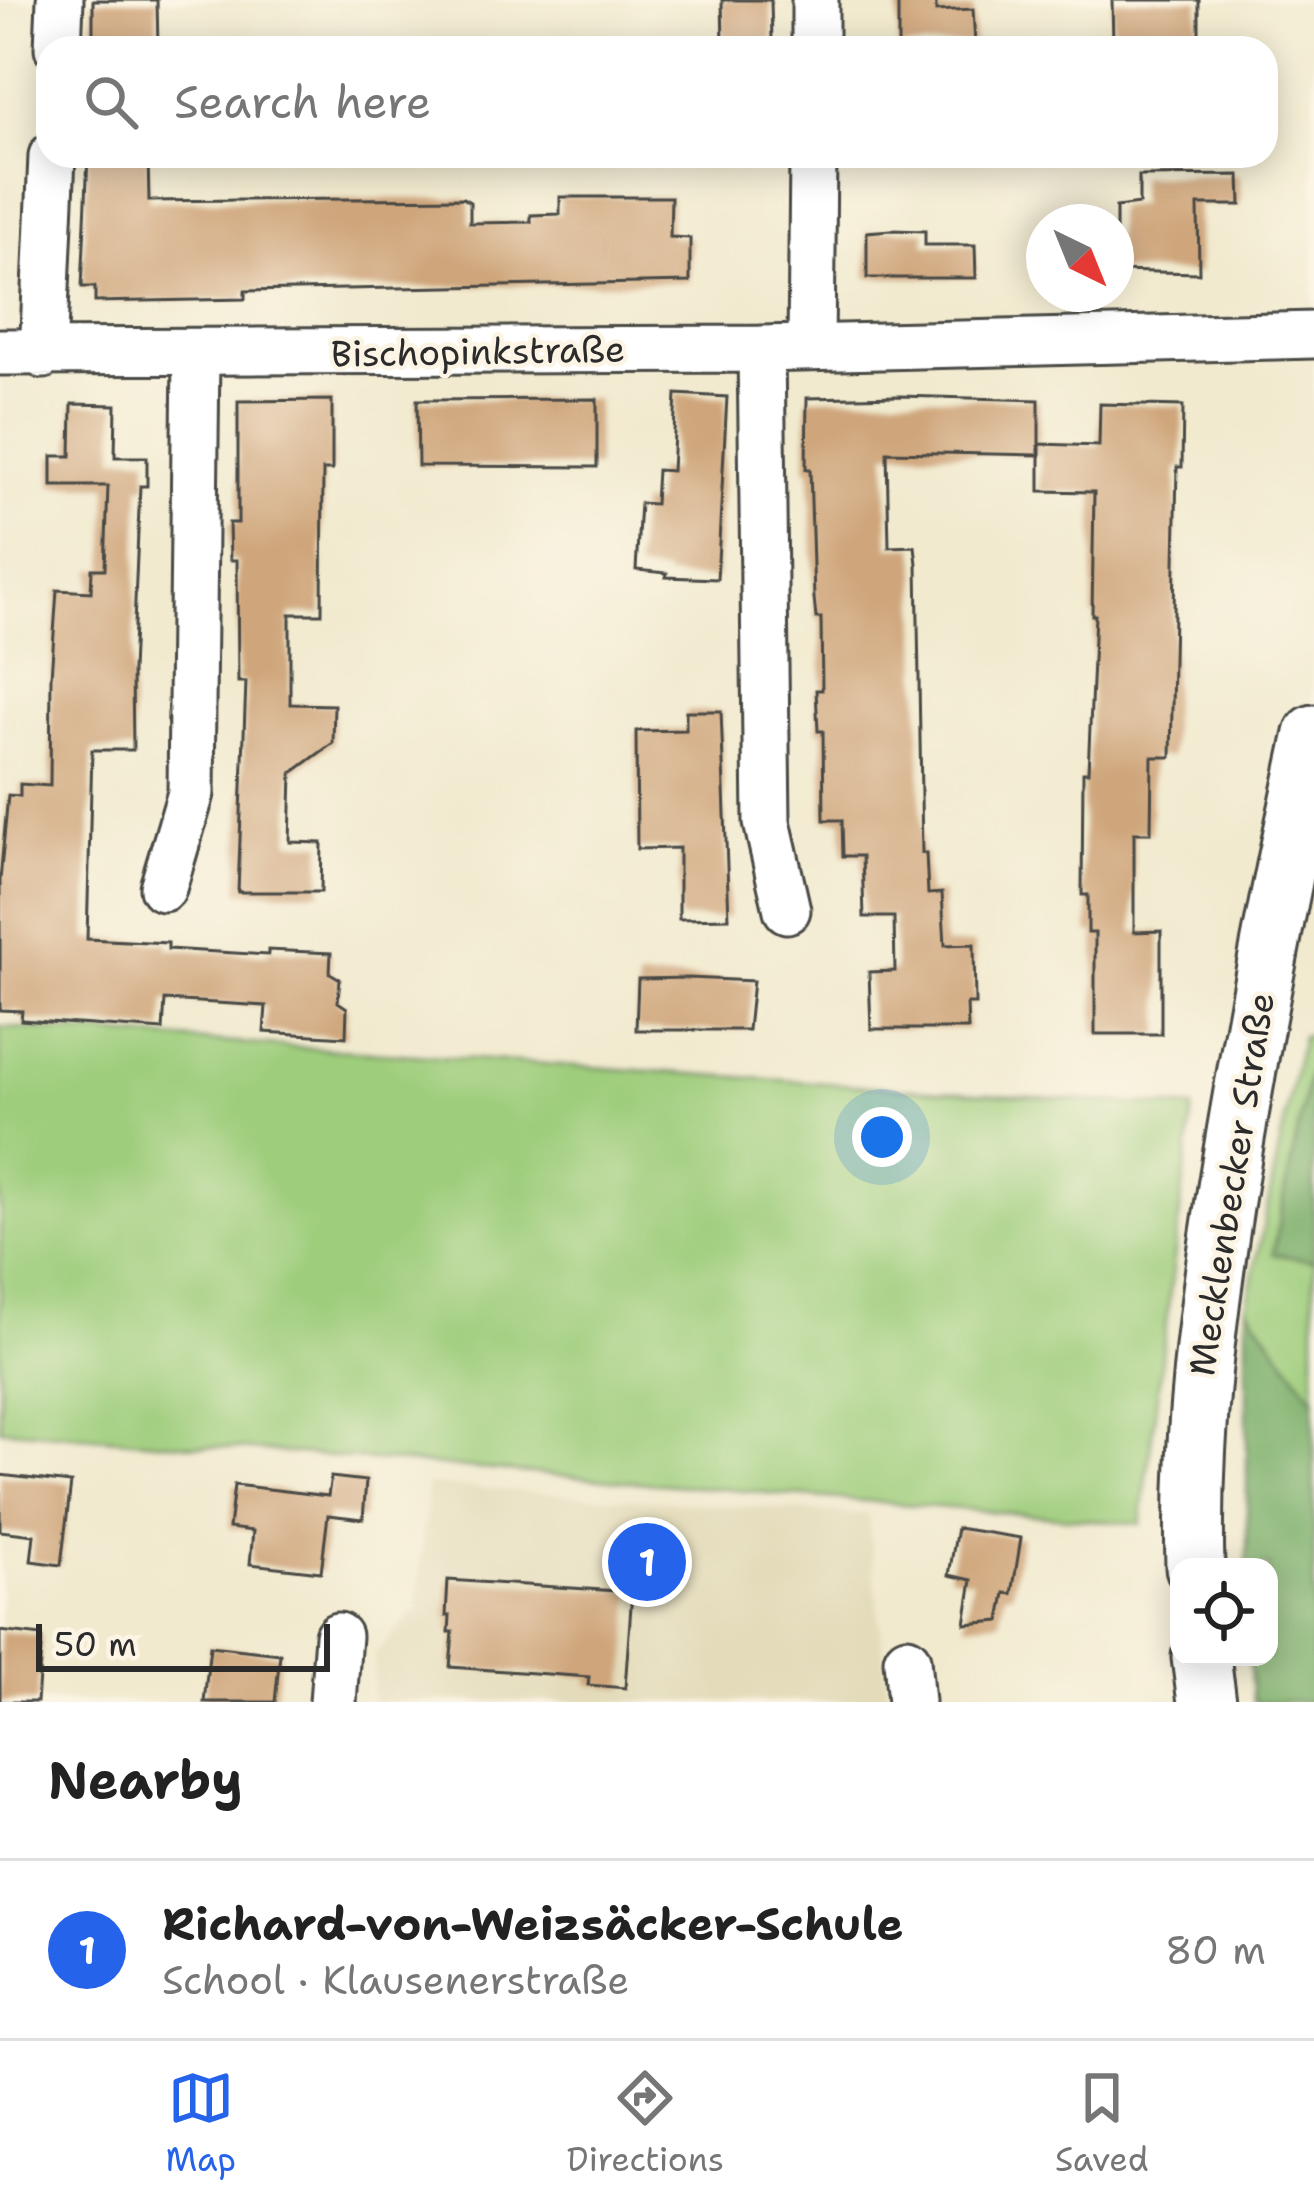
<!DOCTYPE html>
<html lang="en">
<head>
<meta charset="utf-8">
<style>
  :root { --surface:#fff; --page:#f2f2f2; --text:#222; --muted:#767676; --line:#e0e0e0; --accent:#2563eb }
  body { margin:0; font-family:"Shantell Sans",sans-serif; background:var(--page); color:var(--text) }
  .controls { position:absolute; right:36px; bottom:36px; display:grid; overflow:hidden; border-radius:24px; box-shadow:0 6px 30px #0003 }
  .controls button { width:108px; height:108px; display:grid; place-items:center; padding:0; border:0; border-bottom:3px solid var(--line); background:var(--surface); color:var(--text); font:60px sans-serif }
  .compass { position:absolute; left:1026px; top:204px; width:108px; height:108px; border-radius:50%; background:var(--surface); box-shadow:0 6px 30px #0003; rotate:137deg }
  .scale { position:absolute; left:36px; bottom:30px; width:294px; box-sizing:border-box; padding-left:12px; border:6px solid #2b2b2b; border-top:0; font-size:33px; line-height:42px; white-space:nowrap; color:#2b2b2b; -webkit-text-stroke:9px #fcf5e5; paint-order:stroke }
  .you { position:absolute; left:882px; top:1137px; width:42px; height:42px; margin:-30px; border:9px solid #fff; border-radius:50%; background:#1a73e8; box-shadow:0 0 0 18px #1a73e833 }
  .badge { display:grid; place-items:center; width:78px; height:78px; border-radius:50%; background:var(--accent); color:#fff; font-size:39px; font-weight:700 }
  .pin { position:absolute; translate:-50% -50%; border:6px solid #fff; box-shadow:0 3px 12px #0006 }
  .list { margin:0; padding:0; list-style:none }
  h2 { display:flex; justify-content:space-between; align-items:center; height:156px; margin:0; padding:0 48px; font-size:51px }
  h2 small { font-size:39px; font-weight:400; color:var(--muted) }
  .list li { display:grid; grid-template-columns:78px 1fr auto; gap:36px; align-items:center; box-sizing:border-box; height:180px; padding:0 48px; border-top:3px solid var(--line) }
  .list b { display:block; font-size:45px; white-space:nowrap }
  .list p { margin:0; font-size:39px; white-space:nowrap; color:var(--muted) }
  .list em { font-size:39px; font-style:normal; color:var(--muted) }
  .icon { flex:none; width:66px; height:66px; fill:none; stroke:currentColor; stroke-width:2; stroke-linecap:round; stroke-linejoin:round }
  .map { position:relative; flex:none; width:1314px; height:1702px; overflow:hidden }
  .search { position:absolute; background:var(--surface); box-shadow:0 6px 30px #0003; left:36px; right:36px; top:36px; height:132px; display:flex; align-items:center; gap:30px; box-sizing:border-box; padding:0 42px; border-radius:36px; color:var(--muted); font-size:45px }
  .sheet { height:336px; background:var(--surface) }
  nav { display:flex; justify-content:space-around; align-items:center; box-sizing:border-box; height:168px; border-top:3px solid var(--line); background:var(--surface); font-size:33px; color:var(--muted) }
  nav a { display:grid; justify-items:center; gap:6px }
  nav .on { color:var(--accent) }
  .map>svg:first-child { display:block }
  .built { fill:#e3dbba }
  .green { fill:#9ecd7c; stroke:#647c54; stroke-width:3 }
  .forest { fill:#7eb06c; stroke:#546e4c; stroke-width:3 }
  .building { fill:#cfa67c }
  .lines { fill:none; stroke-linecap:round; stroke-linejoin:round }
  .minor-casing { stroke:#494844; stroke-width:51 }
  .tertiary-casing { stroke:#494844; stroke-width:63 }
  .minor { stroke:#fff; stroke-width:45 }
  .tertiary { stroke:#fff; stroke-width:57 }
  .labels { text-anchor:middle; stroke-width:9; stroke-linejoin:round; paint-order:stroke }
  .street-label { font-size:36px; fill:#2b2b2b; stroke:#fcf5e5 }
</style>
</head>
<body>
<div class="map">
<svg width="1314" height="1702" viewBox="0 0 1314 1702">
  <rect width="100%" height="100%" fill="#fcf5e5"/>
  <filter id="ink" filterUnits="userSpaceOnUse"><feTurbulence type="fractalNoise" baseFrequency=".00833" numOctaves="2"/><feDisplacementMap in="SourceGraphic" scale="24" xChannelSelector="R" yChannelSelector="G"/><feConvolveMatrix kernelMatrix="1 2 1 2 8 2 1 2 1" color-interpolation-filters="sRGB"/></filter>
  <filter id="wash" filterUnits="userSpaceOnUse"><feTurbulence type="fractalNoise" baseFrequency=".004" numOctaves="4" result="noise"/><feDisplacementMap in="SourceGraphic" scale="48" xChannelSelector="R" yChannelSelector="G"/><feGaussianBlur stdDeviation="2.7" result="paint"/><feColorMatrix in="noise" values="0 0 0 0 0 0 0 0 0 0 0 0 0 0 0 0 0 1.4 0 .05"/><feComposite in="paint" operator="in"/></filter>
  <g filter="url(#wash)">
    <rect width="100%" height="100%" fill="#f1eacf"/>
    <path class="built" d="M 428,1485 L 868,1515 L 889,1702 L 372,1702 L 375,1654 L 417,1609 Z"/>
    <path class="green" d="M 0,1027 L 1193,1108 L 1141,1524 L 0,1429 Z
      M 1302,1036 L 1314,1037 L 1314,1055 L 1273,1253 L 1314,1261 L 1314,1399 L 1247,1307 Z"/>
    <path class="forest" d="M 1313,1055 L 1314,1055 L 1314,1261 L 1273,1254 Z
      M 1247,1307 L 1314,1399 L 1314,1702 L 1253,1702 L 1249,1657 L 1269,1657 L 1269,1567 L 1247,1567 Z"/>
    <g id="blocks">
      <path class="building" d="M 93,0 L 157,0 L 158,48 L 93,48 Z
        M 722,0 L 771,0 L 772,41 L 723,43 Z
        M 898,0 L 936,0 L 936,11 L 973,9 L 975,44 L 898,48 Z
        M 1112,0 L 1199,0 L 1199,40 L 1113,42 Z
        M 88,156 L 148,156 L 149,201 L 463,198 L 470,202 L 470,223 L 531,222 L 531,215 L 560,214 L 560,197 L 671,197 L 670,237 L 690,238 L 690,282 L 245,291 L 245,299 L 95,302 L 95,287 L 82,287 Z
        M 1240,175 L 1241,205 L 1198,205 L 1199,273 L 1116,271 L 1116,207 L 1139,204 L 1139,176 Z
        M 891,230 L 925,231 L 925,245 L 975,245 L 976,278 L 867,278 L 867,232 Z
        M 676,394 L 727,397 L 717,579 L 666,577 L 667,573 L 636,570 L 640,503 L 655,504 L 657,470 L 672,471 Z
        M 900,396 L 1039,400 L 1039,455 L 887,452 L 889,547 L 915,546 L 917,564 L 922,853 L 926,853 L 928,894 L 942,893 L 945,945 L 974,944 L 975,1004 L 967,1004 L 968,1029 L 871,1029 L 869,972 L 895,971 L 894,917 L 864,917 L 862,856 L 843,856 L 842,820 L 824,820 L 823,731 L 818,731 L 816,690 L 822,690 L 821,618 L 816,618 L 814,598 L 810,469 L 806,469 L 807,398 Z
        M 597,399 L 597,467 L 418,466 L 417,400 Z
        M 332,400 L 332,470 L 323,470 L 322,614 L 290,614 L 290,704 L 334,705 L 333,743 L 292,773 L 290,842 L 322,843 L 321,892 L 238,892 L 246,682 L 238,682 L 237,560 L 230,560 L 229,523 L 238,523 L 238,401 Z
        M 72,404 L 116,405 L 115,457 L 147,457 L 147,486 L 140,486 L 132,671 L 133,750 L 92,750 L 87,939 L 168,943 L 168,949 L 268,955 L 268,950 L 331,953 L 330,973 L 340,979 L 338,1002 L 347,1008 L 346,1037 L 264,1032 L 266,1006 L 165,1000 L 163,1030 L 21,1020 L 22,1011 L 0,1010 L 0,880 L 8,795 L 20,796 L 20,784 L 50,786 L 51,677 L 57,590 L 91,592 L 92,569 L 105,569 L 108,486 L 52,486 L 52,456 L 71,456 Z
        M 1100,404 L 1183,406 L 1182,467 L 1177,467 L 1171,757 L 1152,757 L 1151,833 L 1134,833 L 1134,932 L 1161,931 L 1161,1034 L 1095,1034 L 1095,933 L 1088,933 L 1088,895 L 1082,895 L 1083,772 L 1088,772 L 1095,615 L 1092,615 L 1094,492 L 1040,491 L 1040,444 L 1099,446 Z
        M 686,711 L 721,711 L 729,918 L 679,919 L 679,848 L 637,849 L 636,731 L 686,730 Z
        M 689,978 L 753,981 L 748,1030 L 636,1030 L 638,979 Z
        M 0,1475 L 71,1483 L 61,1565 L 31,1561 L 34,1535 L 0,1531 Z
        M 331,1477 L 366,1481 L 363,1519 L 328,1515 L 321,1572 L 250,1564 L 253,1531 L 229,1528 L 234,1485 L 328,1496 Z
        M 957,1528 L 1021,1538 L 1012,1594 L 1005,1593 L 1000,1621 L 965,1624 L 972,1580 L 949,1575 Z
        M 448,1580 L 632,1592 L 625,1688 L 588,1685 L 589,1677 L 450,1667 L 453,1632 L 449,1632 L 450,1616 L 446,1616 Z
        M 0,1631 L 42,1636 L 37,1702 L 0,1702 Z
        M 210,1646 L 280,1654 L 275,1702 L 204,1702 Z"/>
    </g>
  </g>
  <g filter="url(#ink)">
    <use href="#blocks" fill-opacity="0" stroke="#494844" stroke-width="3"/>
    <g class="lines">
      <g class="minor-casing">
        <path id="minor" d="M 58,48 L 60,0
          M 815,48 L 815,0
          M 811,346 L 813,156
          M 761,349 L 767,822 L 787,910
          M 0,352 L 761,349 L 1314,335
          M 43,355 L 52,156
          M 163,888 L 191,793 L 196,354
          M 907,1660 L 911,1702
          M 333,1702 L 338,1636"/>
      </g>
      <g class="tertiary-casing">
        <path id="tertiary" d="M 1195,1567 C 1191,1434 1208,1306 1229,1175 C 1253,1027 1282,880 1314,734
          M 1201,1657 L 1207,1702"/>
      </g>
      <use href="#minor" class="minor"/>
      <use href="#tertiary" class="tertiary"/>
    </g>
  </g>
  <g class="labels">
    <g class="street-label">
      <text transform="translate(478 351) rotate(-1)" y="13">Bischopinkstraße</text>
      <text transform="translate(1231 1184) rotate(-81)" y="13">Mecklenbecker Straße</text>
    </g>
  </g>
</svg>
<div class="controls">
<button><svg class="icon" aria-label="locate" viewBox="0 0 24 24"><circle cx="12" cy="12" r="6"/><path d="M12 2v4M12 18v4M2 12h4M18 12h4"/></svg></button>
</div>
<svg class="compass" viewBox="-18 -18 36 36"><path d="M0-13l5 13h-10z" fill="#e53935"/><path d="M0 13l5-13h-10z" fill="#767676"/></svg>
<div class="scale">50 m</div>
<div class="you"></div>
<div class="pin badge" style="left:647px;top:1562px">1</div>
<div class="search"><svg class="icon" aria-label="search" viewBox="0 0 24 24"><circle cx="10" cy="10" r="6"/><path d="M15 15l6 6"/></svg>Search here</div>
</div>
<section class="sheet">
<h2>Nearby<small></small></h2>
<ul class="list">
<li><span class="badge">1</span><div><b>Richard-von-Weizsäcker-Schule</b><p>School · Klausenerstraße</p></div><em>80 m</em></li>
</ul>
</section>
<nav>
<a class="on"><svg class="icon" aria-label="map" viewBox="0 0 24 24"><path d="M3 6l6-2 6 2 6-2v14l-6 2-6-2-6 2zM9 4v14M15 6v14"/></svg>Map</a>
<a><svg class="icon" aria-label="directions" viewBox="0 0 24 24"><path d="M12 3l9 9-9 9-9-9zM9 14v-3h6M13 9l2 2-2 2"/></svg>Directions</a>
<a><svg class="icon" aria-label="saved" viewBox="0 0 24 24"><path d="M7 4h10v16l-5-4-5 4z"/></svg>Saved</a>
</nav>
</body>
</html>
